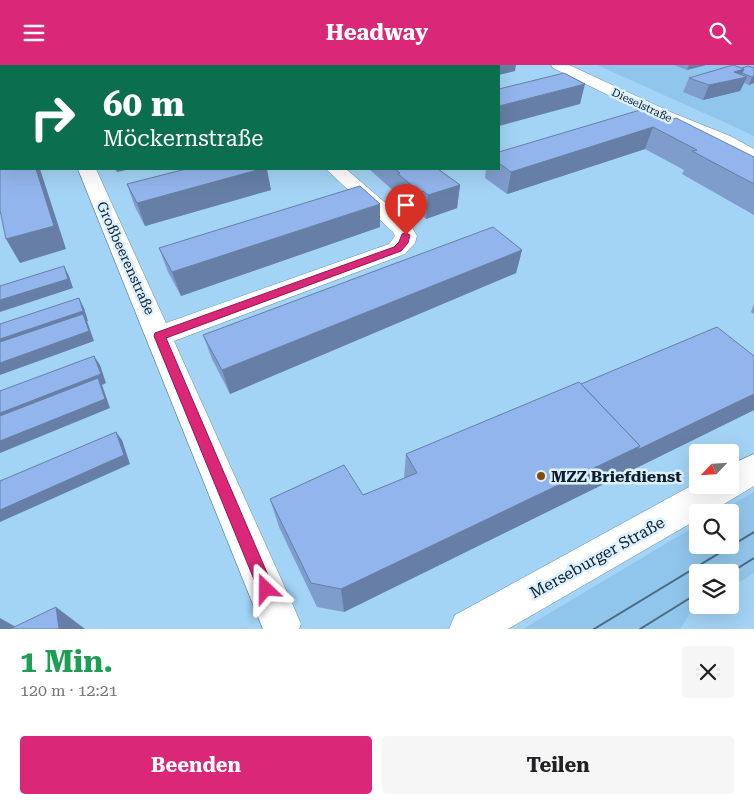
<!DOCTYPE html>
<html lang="de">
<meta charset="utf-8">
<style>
:root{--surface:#fff;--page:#f6f6f6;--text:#202124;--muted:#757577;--accent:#db2777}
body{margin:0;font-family:"Roboto Serif",serif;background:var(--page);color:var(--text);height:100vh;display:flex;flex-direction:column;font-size:19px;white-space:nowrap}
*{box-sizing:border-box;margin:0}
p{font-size:16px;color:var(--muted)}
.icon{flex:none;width:28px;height:28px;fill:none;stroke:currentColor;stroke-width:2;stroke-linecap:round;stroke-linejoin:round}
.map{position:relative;height:564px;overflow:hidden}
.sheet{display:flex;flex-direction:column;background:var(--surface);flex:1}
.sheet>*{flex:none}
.guide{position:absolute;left:0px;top:0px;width:500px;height:105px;box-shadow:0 5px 20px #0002;background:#0b6e4f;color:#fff;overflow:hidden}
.needle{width:32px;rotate:245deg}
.controls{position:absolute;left:689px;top:379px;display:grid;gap:10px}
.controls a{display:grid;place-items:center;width:50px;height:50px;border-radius:5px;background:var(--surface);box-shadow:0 5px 20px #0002;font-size:25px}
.pin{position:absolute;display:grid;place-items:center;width:42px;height:42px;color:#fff;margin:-51px -21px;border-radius:50% 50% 50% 0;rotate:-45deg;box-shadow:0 0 5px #0007}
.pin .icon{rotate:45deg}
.me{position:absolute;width:55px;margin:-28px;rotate:337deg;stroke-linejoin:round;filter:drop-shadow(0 0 4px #0008)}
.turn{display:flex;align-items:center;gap:18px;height:105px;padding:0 20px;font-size:22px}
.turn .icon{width:65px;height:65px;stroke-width:2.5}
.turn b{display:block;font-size:35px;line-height:42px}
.round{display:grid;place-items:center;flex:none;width:52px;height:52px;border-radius:5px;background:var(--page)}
.summary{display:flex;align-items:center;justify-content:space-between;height:85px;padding:0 20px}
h1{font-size:30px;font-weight:700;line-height:38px;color:#1e9e55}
.cta{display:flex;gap:10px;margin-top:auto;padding:10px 20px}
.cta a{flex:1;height:58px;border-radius:5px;background:var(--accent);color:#fff;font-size:20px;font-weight:700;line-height:58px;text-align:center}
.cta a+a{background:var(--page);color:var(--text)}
header{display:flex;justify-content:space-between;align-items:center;height:65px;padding:0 20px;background:var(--accent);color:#fff;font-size:22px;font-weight:700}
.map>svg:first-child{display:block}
.built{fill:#91c6ec}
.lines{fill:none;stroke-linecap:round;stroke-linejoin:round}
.minor-casing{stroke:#6290b0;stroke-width:1}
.tertiary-casing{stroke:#6290b0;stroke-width:1}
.primary-casing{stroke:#6290b0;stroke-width:1}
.minor{fill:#fff;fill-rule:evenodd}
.tertiary{fill:#fff;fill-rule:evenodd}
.primary{fill:#fff;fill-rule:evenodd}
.tram{stroke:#4c6b81;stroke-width:2}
.wall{fill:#7e9ccc}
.shaded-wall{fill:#677fa6}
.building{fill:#93b5ed;stroke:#677fa6}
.route{fill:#db2777;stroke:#8e194d}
.poi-dot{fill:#874b07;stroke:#ddf0fe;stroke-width:2}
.labels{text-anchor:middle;stroke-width:5;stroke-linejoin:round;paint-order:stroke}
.far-street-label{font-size:11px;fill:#0d1f2c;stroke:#ddf0fe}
.street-label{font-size:14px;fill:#0d1f2c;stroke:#ddf0fe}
.near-poi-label{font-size:16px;font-weight:bold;fill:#0d1f2c;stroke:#ddf0fe;text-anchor:start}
.near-street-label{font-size:16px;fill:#0d1f2c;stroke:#ddf0fe}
</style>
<header><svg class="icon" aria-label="menu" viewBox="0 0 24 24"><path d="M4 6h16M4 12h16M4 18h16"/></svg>Headway<svg class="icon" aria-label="search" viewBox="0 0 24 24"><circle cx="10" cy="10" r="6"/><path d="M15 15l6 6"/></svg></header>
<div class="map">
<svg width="754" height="564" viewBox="0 0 754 564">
<rect width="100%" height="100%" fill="#a3d3f5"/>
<g class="built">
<polygon points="597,0 754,0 754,71 735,62"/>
<polygon points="754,427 754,508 730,523 730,508 698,508 698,540 703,540 691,547 680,564 523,564 697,460 698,480 730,480 730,448 719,447"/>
</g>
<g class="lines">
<g class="minor-casing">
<g id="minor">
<rect x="34" y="0" width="14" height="1"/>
<polygon points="218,0 233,0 234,1 219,1"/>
<polygon points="78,104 96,104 166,258 389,179 395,171 393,167 326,104 346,104 410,159 417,171 415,178 405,189 174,276 295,545 301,559 299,564 263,564"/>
</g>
</g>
<g class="tertiary-casing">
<polygon id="tertiary" points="551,0 569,0 673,48 730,71 754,84 754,97 718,79 661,56 553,3"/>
</g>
<g class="primary-casing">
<polygon id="primary" points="754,389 754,421 709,448 698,448 698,454 508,564 449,564 455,550 698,417 698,420 730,420 730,400"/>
</g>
<use href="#minor" class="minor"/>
<use href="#tertiary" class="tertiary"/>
<use href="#primary" class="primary"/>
<g class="tram">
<polyline points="730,508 754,493"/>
<polyline points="594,564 754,467"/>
<polyline points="640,564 698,528"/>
</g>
</g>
<g class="wall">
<polygon points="250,0 301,0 303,1 251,1"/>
<polygon points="674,0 706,0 687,5"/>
<polygon points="742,3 754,3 754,18 749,20 744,18 740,26 703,35 683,27 689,13"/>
<polygon points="664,57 754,92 754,150 682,109 684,105 645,84 507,129 485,113 486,104 499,104 499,87"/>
<polygon points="369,104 438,104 460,120 457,143 426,154 421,149 419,150 397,131 397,129"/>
<polygon points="127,119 271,125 145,161 135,142"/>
<polygon points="380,162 181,231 168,207 159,183"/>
<polygon points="522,185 516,208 230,329 212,294 203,270"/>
<polygon points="754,239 754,249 751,247"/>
<polygon points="581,319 754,345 344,547 317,542 279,462 270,434 363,430 404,413 406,389"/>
</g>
<g class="shaded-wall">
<polygon points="129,0 216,0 216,1 123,1"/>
<polygon points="338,0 358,0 352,1 338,1"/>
<polygon points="459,0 516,0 515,6 499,10 499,1 454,1"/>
<polygon points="689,0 706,0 687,5"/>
<polygon points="744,4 739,13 747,12 740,26 703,35 709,20 734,7"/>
<polygon points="754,11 754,18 749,20 752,12"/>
<polygon points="585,19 580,39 499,61 499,41"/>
<polygon points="653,62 645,84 507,129 511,107"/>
<polygon points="36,104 40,104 66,184 20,198 6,174"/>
<polygon points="115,104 131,104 117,107"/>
<polygon points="261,104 267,104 271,125 145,161 137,138"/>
<polygon points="460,120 457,143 426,154 428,130"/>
<polygon points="423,126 421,149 419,150 420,127"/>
<polygon points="380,139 380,162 181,231 172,207"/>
<polygon points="522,185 516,208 230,329 222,305"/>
<polygon points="64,201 69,211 73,223 0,247 0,235"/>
<polygon points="79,233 84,243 88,256 87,256 94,276 0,310 0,274"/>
<polygon points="94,291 100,300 106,318 102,320 110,343 0,388 0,348"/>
<polygon points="754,329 754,345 344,547 341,524 640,381"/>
<polygon points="116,367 122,375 130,399 0,457 0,445"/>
<polygon points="56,542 85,564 59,564"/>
<polygon points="0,553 16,562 16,564 0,564"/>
</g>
<g class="building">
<polygon points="0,0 3,0 4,1 1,1 1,104 36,104 54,161 6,174 0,145"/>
<polygon points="74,0 129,0 123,1 67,1"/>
<polygon points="269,0 301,0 303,1 271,1"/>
<polygon points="401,0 459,0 454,1 395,1"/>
<polygon points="733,0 744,4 734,7 747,12 709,20 689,13"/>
<polygon points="748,1 754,3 754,11 752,12 742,8 744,4 742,3"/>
<polygon points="564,8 585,19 499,41 499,24"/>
<polygon points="640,45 664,57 676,53 754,92 754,119 692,86 697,85 653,62 511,107 499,98 499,87"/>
<polygon points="186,104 261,104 137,138 127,119"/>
<polygon points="395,104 438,104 460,120 428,130 423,126 420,127 398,109 400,108"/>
<polygon points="360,121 380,139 172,207 159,183"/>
<polygon points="493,162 522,185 222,305 203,270"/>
<polygon points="64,201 68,214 0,235 0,221"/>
<polygon points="79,233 83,246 0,274 0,259"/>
<polygon points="83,249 89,266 0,298 0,277"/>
<polygon points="717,262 754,291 754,329 637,385 640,381 581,319"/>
<polygon points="94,291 101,309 0,348 0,326"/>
<polygon points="98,313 105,334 0,376 0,351"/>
<polygon points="579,317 640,381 341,524 311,518 270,434 344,400 363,430 417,408 406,389"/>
<polygon points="116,367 124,390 0,445 0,416"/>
<polygon points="56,542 59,564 10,564"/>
</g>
<polygon class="route" points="406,168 410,170 408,178 401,186 166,273 274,524 272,529 266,532 260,529 154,271 155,268 394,182 399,177 402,169"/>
<circle class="poi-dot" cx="541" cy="411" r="5"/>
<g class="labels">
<g class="far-street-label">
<text transform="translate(642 40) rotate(25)" y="4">Dieselstraße</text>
</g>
<g class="street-label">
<text transform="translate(126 193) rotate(66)" y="5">Großbeerenstraße</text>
</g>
<g class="near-poi-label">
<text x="551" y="417">MZZ Briefdienst</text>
</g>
<g class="near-street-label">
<text transform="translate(597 492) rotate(-29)" y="6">Merseburger Straße</text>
</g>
</g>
</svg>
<div class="controls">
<a><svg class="needle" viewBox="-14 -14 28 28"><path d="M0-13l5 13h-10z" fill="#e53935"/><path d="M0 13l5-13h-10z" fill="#757577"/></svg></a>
<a><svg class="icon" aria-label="search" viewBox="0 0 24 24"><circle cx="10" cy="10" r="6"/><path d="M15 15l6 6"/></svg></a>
<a><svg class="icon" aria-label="layers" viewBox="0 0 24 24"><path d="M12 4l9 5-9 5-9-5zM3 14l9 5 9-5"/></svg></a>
</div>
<div class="pin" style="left:406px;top:170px;background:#d93025"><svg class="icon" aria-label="arrive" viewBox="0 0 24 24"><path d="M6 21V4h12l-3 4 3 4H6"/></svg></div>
<svg class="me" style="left:266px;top:524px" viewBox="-20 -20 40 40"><path d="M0-17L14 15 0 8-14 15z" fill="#db2777" stroke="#fff" stroke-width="4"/></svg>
<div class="guide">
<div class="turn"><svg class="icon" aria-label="right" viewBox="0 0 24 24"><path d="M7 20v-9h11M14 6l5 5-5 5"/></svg><div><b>60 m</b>Möckernstraße</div></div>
</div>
</div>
<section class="sheet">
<div class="summary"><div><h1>1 Min.</h1><p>120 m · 12:21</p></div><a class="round"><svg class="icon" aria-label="close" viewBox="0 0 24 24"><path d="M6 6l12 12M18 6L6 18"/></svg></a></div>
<div class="cta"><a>Beenden</a><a>Teilen</a></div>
</section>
